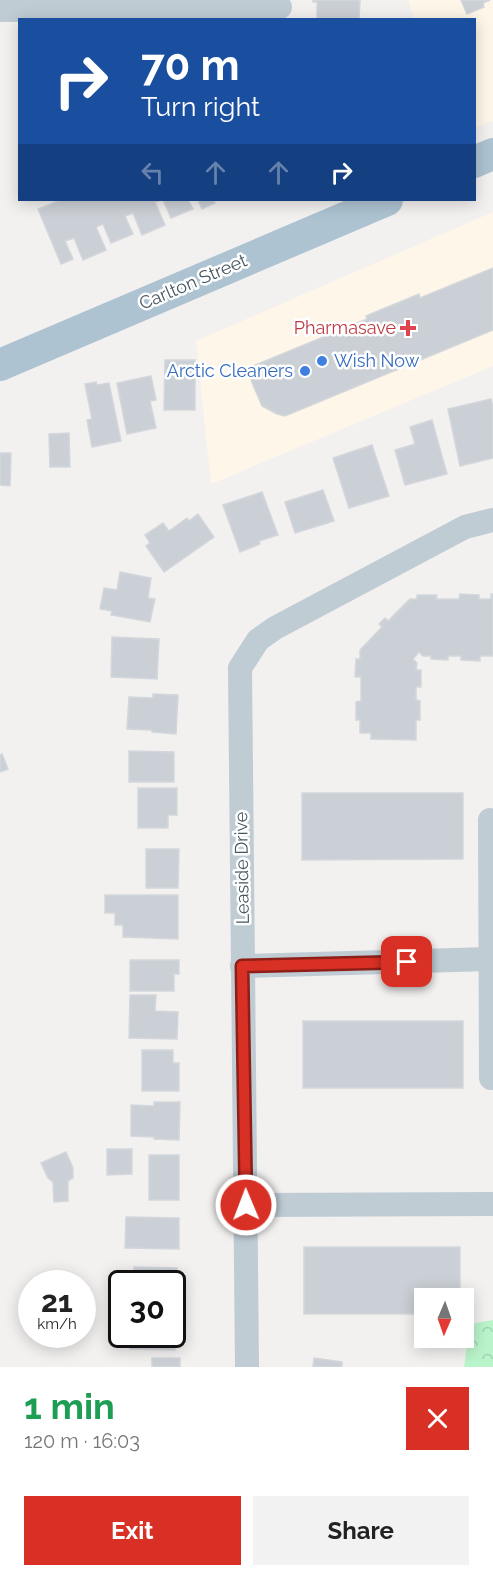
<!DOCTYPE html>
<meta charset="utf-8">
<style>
:root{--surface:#fff;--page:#f2f2f2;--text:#222;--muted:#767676;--accent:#d93025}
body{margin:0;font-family:Raleway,sans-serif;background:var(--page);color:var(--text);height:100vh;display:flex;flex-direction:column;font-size:22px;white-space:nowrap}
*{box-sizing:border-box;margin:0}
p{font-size:20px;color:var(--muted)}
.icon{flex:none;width:33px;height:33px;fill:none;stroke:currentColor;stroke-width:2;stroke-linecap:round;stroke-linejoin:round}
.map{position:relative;height:1367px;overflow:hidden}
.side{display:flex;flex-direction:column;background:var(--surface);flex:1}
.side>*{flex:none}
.banner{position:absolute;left:18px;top:18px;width:458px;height:183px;border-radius:0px;box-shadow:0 3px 15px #0003;background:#1a4fa0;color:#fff;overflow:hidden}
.needle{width:39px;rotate:182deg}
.tools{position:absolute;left:414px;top:1288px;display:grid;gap:12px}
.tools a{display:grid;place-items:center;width:60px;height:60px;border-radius:0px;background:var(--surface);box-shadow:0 3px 15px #0003;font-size:30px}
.speed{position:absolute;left:18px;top:1270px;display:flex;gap:12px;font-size:30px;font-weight:700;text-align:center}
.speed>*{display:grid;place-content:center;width:78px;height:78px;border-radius:50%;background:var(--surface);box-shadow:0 3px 15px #0003;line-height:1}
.speed small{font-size:15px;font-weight:400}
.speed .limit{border:3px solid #111;border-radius:9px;background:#fff;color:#111}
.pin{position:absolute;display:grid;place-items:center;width:51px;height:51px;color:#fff;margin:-26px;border-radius:12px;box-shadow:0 3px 9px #0006}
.me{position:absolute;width:66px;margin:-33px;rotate:359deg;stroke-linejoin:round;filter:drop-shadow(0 0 4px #0008)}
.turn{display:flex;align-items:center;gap:21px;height:126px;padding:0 24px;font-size:27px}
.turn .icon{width:78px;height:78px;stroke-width:2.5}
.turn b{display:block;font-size:42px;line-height:51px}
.lanes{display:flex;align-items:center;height:57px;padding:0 24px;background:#0003;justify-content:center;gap:30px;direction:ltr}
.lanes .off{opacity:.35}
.round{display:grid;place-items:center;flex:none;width:63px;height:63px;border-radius:0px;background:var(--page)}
.overview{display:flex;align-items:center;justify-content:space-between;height:102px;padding:0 24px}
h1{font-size:36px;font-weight:700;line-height:45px;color:#1e9e55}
.button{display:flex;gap:12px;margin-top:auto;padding:12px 24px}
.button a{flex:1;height:69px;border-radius:0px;background:var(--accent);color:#fff;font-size:24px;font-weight:700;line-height:69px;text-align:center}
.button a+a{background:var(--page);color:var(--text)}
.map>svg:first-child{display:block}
.commercial{fill:#fef6e8}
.park{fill:url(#park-crowns)}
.building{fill:#cbd0d6;stroke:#d3d7dc;stroke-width:1.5}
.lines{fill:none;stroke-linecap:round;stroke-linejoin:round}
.minor{stroke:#bfccd3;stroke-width:24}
.major{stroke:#adc3d1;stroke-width:32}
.route-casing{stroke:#8d1f18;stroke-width:15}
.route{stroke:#d93025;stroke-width:10}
.health-dot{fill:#e0444e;stroke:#fff;stroke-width:2}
.shop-dot{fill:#3f7fe0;stroke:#fff;stroke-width:2}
.labels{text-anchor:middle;stroke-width:5;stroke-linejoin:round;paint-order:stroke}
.street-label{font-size:18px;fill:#465660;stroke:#fff}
.health-label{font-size:18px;fill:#be3a42;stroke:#fff;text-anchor:end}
.shop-label{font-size:18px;fill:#366cbe;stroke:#fff;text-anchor:start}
</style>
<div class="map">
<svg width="493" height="1367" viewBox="0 0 493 1367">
<defs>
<pattern id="park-crowns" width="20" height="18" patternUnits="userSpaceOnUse" patternTransform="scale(1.5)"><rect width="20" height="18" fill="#baf4cb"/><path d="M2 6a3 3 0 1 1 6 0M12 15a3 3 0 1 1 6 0" fill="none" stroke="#a1d3b1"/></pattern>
</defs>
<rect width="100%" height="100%" fill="#f3f0f0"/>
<g class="commercial">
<polygon points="408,0 493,0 493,121 474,128 474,20 414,19"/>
<polygon points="493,212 493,366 211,484 196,341"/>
</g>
<polygon class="park" points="493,1320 493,1367 464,1367 470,1324"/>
<g class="building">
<polygon points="313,0 360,0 359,19 388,20 317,20 317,2 313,2"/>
<polygon points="461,0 490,0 483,3 484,7 467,14"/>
<polygon points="61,200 161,200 155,202 165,225 142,235 133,213 125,216 133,234 111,243 103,224 96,227 106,250 83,260 74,238 65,241 73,259 61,264 38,209"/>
<polygon points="163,200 188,200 193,209 171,218"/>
<polygon points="198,200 213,200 215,203 202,209"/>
<polygon points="493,268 493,330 285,416 277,414 262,406 248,373 243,370 367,319 366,316 419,294 420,298"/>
<polygon points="165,360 195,360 195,410 164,410"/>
<polygon points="151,376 156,400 150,401 156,428 127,434 117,383"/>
<polygon points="96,382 97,385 109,383 121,441 92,447 87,420 92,419 85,384"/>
<polygon points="491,399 493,408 493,458 460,466 448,409"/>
<polygon points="432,420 447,474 405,485 395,450 415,444 410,427"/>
<polygon points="69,433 70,467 50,467 49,434"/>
<polygon points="372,445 389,496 349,508 333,458"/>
<polygon points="0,453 11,453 10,486 0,485"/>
<polygon points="323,490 334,521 295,533 285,502"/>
<polygon points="262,492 278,535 259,541 260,544 240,552 223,505"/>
<polygon points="198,514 214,537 164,572 146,546 150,543 145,535 163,523 169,531 187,518 189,521"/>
<polygon points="120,572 151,578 148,598 155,599 150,622 111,615 112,611 100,609 104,588 117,590"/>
<polygon points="460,594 479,595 479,599 491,599 491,594 493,594 493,656 480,656 480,661 461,660 461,656 448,656 448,660 431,659 431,656 423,656 419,652 413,659 417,663 416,670 421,670 421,687 416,687 416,700 420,701 420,720 416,720 416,740 371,739 371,733 360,733 360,720 356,720 356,702 361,701 361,677 355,677 356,659 360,659 360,650 382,627 379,624 385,618 388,621 410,599 417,599 417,595 437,595 436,599 459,599"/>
<polygon points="112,637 159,639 157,679 111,677"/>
<polygon points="153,694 178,695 176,734 152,732 152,730 127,729 129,697 153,698"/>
<polygon points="129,751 174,752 174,782 129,782"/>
<polygon points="2,754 8,769 0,772 0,755"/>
<polygon points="138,788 177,788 177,815 168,815 168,828 138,828"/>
<polygon points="302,793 463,793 463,859 302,860"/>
<polygon points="146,849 179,849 178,888 146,888"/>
<polygon points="105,895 178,895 178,939 123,937 123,925 115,925 115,913 105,913"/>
<polygon points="130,960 179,960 179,974 174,974 174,991 130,991"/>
<polygon points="130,995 156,995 155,1011 178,1012 177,1039 129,1038"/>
<rect x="303" y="1021" width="160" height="67"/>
<polygon points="142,1050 173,1050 173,1063 179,1063 179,1091 142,1091"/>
<polygon points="154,1102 180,1102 179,1140 154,1139 154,1137 131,1136 131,1105 154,1106"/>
<polygon points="107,1149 132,1149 132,1174 107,1175"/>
<polygon points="66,1152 73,1168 73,1178 68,1181 68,1201 54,1202 53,1182 48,1178 41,1163"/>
<rect x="149" y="1155" width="30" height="45"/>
<polygon points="126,1217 179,1218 179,1249 125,1248"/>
<polygon points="304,1247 460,1247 460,1299 424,1299 424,1314 304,1314"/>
<polygon points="134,1267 177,1268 177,1299 172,1298 172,1284 122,1284 122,1293 120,1293 120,1273 134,1273"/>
<polygon points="172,1319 175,1319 175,1350 130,1349 130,1335 172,1335"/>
<rect x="152" y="1358" width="28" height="9"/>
<polygon points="314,1358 342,1362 342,1367 313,1367"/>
</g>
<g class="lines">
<g class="minor">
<polyline points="0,10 280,7"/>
<polyline points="493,821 490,820 491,1078 493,1078"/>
<polyline points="242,966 490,959"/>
<polyline points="246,1205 493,1204"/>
<polyline points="247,1367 240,668 258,640 275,628 465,527 493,520"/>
</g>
<g class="major">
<polyline points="474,162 493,154"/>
<polyline points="0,365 387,200"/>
</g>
</g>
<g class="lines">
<g class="route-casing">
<polyline id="route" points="246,1205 242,966 407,962"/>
</g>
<use href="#route" class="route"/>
</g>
<path class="health-dot" d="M405 319h6v6h6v6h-6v6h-6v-6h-6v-6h6z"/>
<g class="shop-dot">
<circle cx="322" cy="361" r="6"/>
<circle cx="305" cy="371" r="6"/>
</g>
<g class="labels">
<g class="street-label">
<text transform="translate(193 282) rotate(-23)" y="6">Carlton Street</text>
<text transform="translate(242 868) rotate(-91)" y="6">Leaside Drive</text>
</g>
<g class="health-label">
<text x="396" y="334">Pharmasave</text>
</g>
<g class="shop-label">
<text x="334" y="367">Wish Now</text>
<text x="293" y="377" text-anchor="end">Arctic Cleaners</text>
</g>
</g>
</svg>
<div class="tools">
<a><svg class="needle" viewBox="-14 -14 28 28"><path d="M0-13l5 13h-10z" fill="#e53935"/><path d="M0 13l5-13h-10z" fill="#767676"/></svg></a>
</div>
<div class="speed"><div>21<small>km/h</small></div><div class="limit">30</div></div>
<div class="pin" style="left:407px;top:962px;background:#d93025"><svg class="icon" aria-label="arrive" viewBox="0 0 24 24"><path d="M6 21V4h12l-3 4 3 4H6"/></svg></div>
<svg class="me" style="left:246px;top:1205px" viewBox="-20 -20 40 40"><circle r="17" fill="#d93025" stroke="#fff" stroke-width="3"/><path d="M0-11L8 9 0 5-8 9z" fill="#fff"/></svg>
<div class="banner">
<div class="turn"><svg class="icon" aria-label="right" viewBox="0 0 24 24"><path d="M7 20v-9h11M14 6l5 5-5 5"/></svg><div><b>70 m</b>Turn right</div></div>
<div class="lanes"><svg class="icon off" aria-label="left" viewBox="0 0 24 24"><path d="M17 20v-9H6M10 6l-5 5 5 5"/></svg><svg class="icon off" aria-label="ahead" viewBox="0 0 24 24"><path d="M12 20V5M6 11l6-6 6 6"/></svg><svg class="icon off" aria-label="ahead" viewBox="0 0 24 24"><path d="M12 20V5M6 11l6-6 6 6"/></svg><svg class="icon" aria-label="right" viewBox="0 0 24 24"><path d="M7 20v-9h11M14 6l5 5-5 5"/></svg></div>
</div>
</div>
<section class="side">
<div class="overview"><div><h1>1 min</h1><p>120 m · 16:03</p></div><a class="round" style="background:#d93025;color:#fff"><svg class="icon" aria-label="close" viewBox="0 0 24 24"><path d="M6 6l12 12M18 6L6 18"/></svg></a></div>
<div class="button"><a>Exit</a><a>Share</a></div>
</section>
